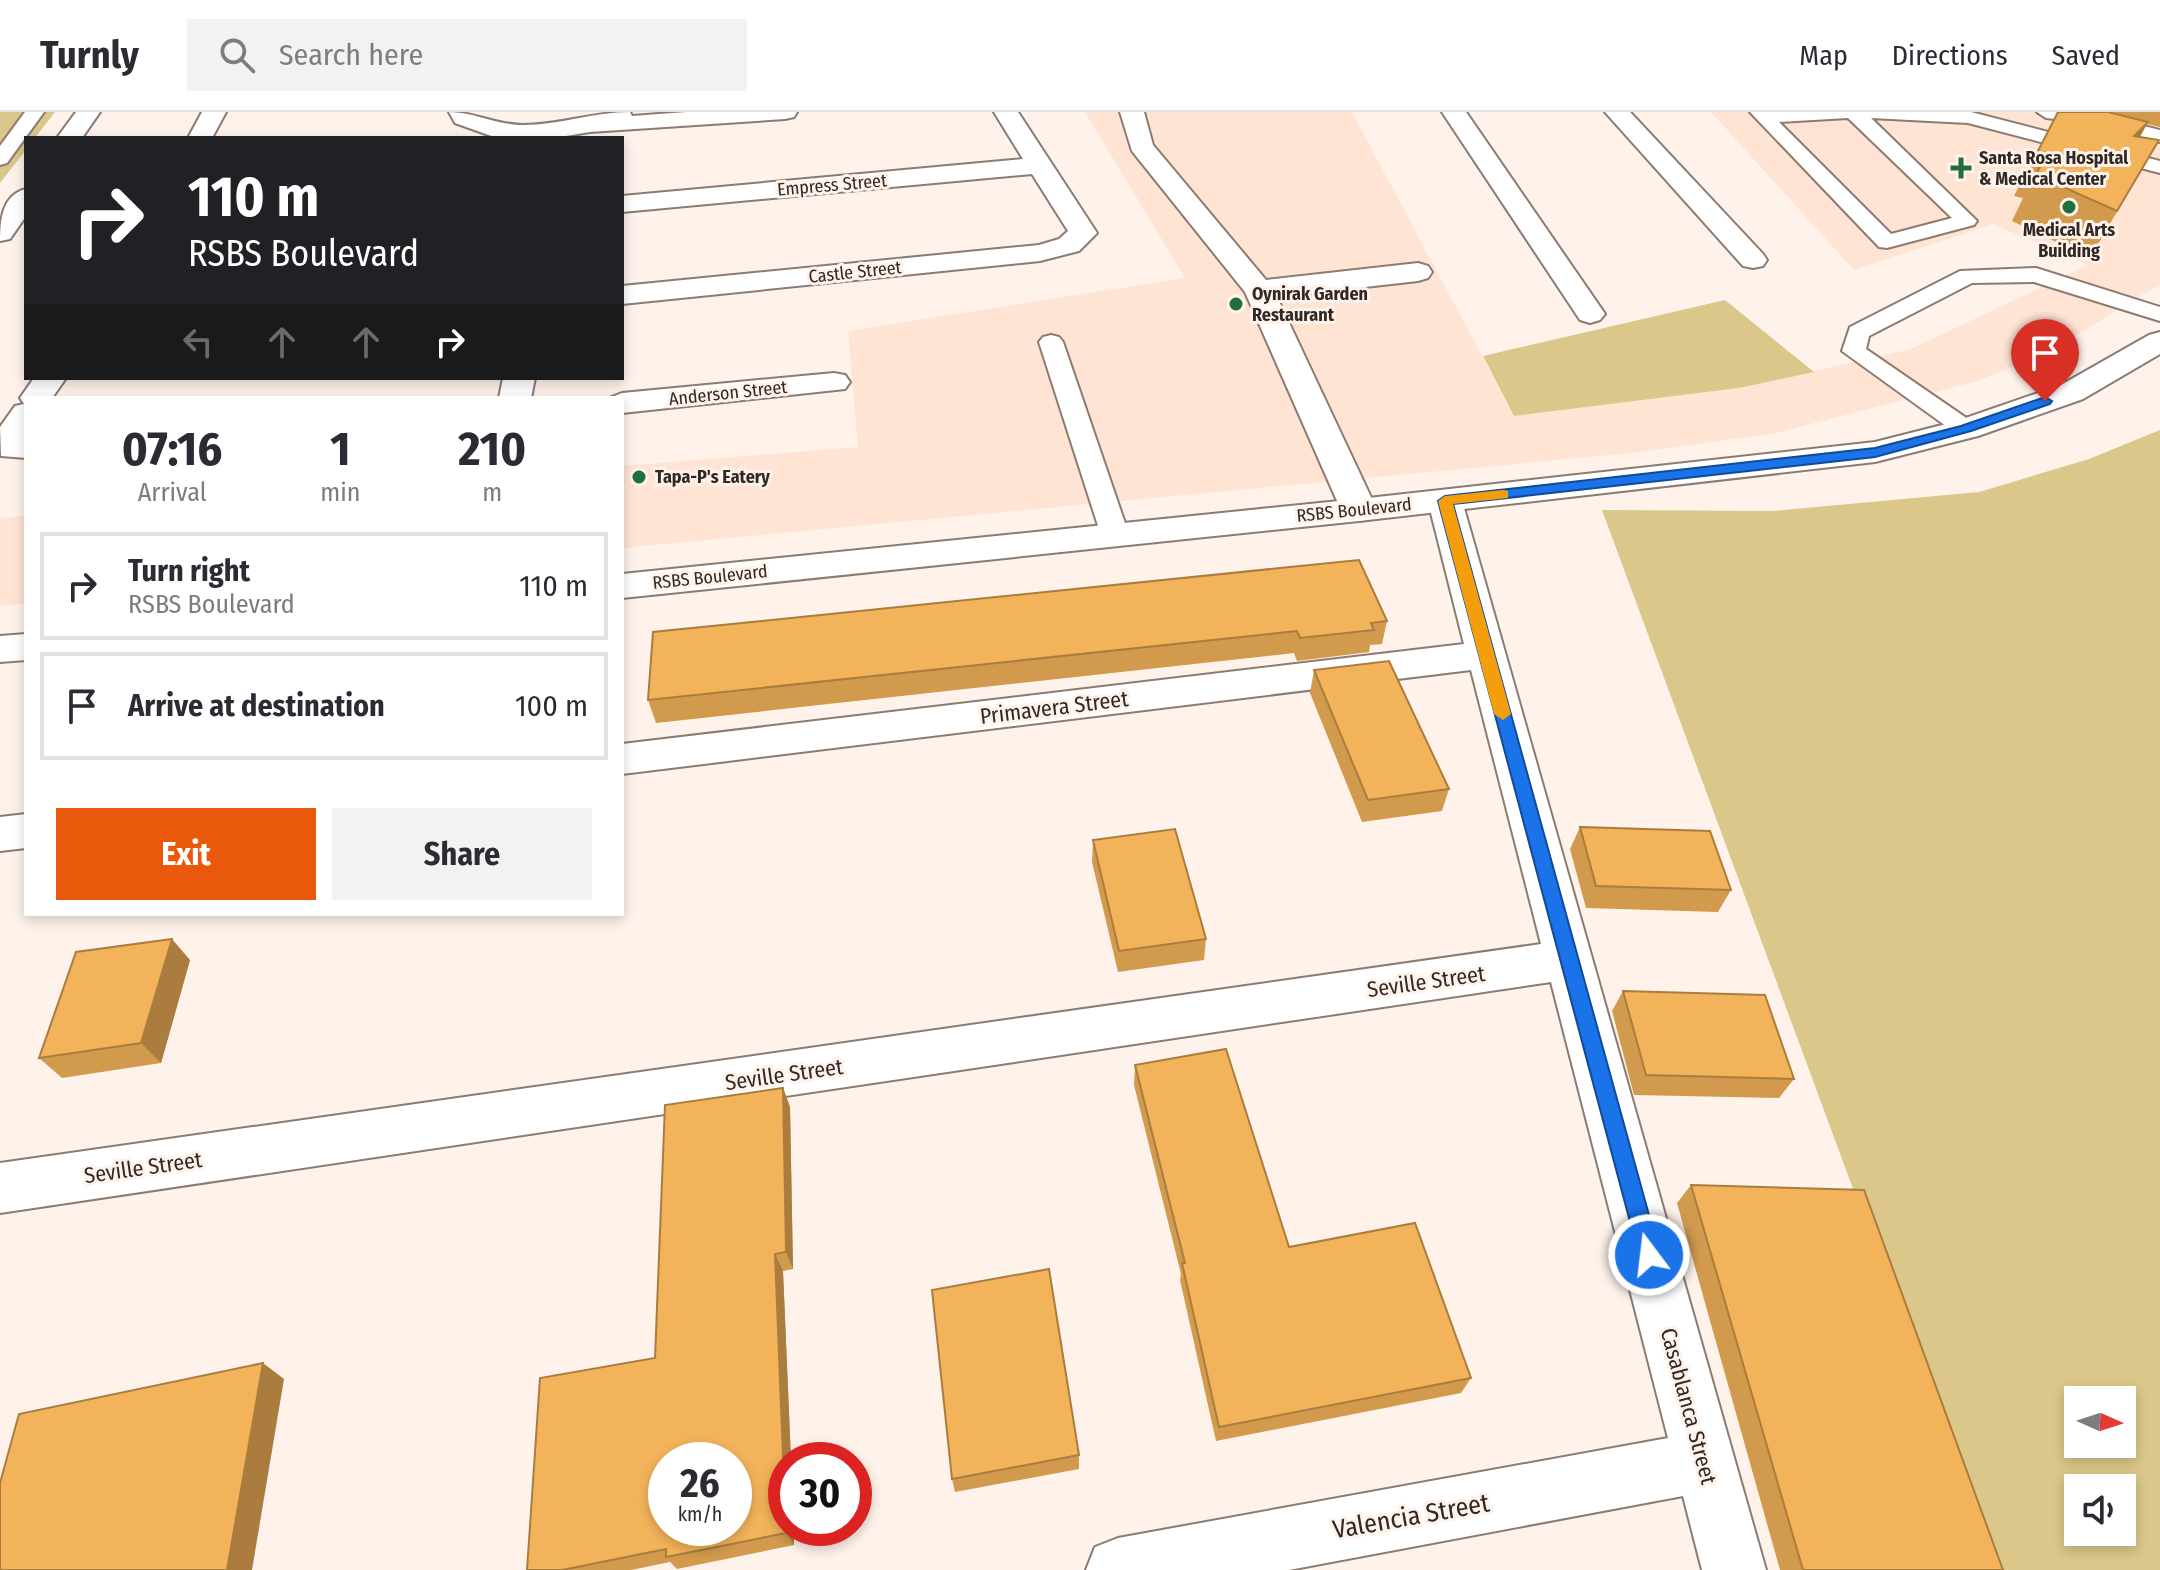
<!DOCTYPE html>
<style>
:root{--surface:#fff;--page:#f2f2f3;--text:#2b2b33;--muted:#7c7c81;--line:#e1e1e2;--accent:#ea580c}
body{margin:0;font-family:"Fira Sans Condensed",sans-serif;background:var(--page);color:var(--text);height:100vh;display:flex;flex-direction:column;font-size:30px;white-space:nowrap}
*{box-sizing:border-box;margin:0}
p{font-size:26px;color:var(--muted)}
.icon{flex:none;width:44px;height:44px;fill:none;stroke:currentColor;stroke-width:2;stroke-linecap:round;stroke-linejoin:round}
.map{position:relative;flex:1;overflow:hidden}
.panel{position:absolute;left:24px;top:284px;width:600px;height:520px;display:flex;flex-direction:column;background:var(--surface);border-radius:0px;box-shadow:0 4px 12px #0003}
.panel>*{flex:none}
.banner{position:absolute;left:24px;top:24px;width:600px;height:244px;border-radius:0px;box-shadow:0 4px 12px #0003;background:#202124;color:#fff;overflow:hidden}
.needle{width:52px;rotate:93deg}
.tools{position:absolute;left:2064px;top:1274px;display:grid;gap:16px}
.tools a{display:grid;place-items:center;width:72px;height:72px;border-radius:0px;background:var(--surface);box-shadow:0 4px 12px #0003;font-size:40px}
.speed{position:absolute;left:648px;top:1330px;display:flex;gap:16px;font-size:40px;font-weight:700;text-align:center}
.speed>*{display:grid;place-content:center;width:104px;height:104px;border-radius:50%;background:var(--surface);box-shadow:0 4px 12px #0003;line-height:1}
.speed small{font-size:20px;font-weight:400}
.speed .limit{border:12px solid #d22;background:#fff;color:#111}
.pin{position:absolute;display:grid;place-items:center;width:68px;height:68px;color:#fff;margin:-82px -34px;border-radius:50% 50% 50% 0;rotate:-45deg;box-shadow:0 0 8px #0007}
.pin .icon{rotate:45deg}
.me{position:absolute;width:88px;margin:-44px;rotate:345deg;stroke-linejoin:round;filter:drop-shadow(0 0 6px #0008)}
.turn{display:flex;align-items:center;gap:28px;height:168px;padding:0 32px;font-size:36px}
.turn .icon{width:104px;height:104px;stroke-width:2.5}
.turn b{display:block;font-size:56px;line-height:68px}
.lanes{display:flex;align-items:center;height:76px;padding:0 32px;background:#0003;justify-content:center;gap:40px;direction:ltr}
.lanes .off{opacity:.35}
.eta{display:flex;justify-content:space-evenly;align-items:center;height:136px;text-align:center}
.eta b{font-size:48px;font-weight:700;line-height:56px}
.button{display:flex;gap:16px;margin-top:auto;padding:16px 32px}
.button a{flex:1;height:92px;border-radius:0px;background:var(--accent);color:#fff;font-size:32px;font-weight:700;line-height:92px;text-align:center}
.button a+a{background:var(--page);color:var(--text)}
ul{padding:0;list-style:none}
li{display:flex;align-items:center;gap:24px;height:108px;margin:0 16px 12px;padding:0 16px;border:4px solid var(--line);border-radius:0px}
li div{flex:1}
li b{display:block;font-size:30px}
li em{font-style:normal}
header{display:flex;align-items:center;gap:48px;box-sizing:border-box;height:112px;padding:0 40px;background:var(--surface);border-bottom:2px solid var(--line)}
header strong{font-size:38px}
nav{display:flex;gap:44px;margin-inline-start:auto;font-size:28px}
.search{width:560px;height:72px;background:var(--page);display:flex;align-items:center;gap:20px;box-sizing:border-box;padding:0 28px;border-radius:0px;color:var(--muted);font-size:30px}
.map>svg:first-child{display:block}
.built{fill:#ffe4d4}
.green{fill:#dbc789;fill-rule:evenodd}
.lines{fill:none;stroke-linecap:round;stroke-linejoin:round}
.service-casing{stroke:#8c7b70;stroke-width:4}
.minor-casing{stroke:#8c7b70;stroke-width:4}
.tertiary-casing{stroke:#8c7b70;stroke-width:4}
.service{fill:#fff;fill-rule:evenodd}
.minor{fill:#fff;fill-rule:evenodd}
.tertiary{fill:#fff;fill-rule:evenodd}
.wall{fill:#d19a4d}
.shaded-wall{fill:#aa7d3f}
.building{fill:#f3b35a;stroke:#aa7d3f;stroke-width:2;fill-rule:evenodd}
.route{fill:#1a73e8;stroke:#114b97;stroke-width:2}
.slow{fill:#f59e0b}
.poi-dot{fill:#1f6f3f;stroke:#fef2eb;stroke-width:3}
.labels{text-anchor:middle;stroke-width:6;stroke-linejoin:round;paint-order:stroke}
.far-poi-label{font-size:18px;font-weight:bold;fill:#302824;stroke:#fef2eb;text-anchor:start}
.far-street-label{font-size:18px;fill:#302824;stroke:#fef2eb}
.street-label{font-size:22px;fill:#302824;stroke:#fef2eb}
.near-street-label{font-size:26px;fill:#302824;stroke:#fef2eb}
</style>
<header>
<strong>Turnly</strong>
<div class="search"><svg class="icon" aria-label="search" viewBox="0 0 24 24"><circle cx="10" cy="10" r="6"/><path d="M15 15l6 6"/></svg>Search here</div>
<nav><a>Map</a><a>Directions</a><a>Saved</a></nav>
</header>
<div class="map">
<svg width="2160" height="1458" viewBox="0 0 2160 1458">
<rect width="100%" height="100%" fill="#fef2eb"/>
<g class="built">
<polygon points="1085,0 1352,0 1514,304 1739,276 1911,237 2088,153 1993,112 1854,158 1711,0 2160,0 2160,172 2044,243 1974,270 1771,322 1631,341 622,436 622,354 858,335 848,219 1185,166"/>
<polygon points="26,404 26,492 0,494 0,406"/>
</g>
<g class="green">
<polygon points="0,0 55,0 35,26 26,26 26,38 0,71"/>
<polygon points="1725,188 1814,260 1739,276 1514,304 1483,244"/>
<path d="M2160,318V1458H1994L1602,398L1773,399L1979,380L2089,347ZM2078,1288H2122V1332H2078ZM2078,1376H2122V1420H2078Z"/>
</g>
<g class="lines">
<g class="service-casing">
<g id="service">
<polygon points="25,0 44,0 7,51 0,53 0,34"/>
<path d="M1750,0H1971L2160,49V61L1968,11L1871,6L1977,109L1974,113L1887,136L1879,135ZM1848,6L1952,106L1891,122L1779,10Z"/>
<polygon points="2037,0 2088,0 2160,18 2160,30 2081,10 2046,6"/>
<polygon points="2036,156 2160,195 2160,209 2034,170 1972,171 1869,224 1866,237 1975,312 1979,317 1975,322 1957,322 1842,239 1850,215 1960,159"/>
<polygon points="1051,223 1059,225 1063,230 1129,423 1125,429 1115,432 1105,429 1101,423 1039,230 1043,225"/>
</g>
</g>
<g class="minor-casing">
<g id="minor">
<polygon points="76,0 100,0 82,26 57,26"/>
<polygon points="202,0 226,0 212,26 188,26"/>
<path d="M449,0C475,0 496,13 523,13C559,13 594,0 630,0L632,4L686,0H797L794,5L785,7L590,20L554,26H497L455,11Z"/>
<polygon points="994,0 1018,0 1097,121 1079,139 1040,149 622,192 622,174 1039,133 1059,127 1068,119 1032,62 622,100 622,84 1023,47"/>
<polygon points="1120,0 1144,0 1153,33 1266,168 1418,151 1428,154 1432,160 1428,166 1418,169 1277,185 1377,398 1371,406 1359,409 1347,406 1341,398 1245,180 1132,39"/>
<polygon points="1442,0 1466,0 1605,202 1600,208 1590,211 1580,208"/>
<polygon points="1605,0 1630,0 1763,142 1767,148 1763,154 1753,156 1743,154"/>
<path d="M26,77V104L10,127L0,129C0,108 2,83 26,77Z"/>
<polygon points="834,261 845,263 850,270 845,277 622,301 622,286 609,286 622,281"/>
<polygon points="34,266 66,266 52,286 26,286 26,346 1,344 0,315 15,294 24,292 20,286"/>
<polygon points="503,266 535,266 531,286 499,286"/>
<polygon points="1445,378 1457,382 1462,389 1766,1458 1702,1458 1683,1384 1289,1458 1086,1458 1095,1435 1118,1426 1668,1326 1551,870 0,1101 0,1051 1541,832 1471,558 622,662 622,632 1464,532 1428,389 1433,382"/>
<polygon points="26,702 26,736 0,739 0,705"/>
</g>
</g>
<g class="tertiary-casing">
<g id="tertiary">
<polygon points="2160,220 2160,242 2083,287 1978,324 1875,350 1359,409 622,486 622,462 1359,387 1875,330 1954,310 2061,273 2149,223"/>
<polygon points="26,522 26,548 0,550 0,524"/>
</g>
</g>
<use href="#service" class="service"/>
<use href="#minor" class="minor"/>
<use href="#tertiary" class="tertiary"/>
</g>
<g class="wall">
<polygon points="2058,0 2160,0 2160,15 2147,12 2140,25 2159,28 2090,146 2012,109 2023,86 2014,84"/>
<polygon points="1387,509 1382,532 1370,533 1369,540 1297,549 1294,541 656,611 648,588"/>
<polygon points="1314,558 1449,677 1442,699 1362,710 1310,581"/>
<polygon points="1580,715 1731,778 1718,800 1586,796 1570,737"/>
<polygon points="1093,728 1206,827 1204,848 1118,860 1092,750"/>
<polygon points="190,848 161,951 62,966 39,946"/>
<polygon points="1623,879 1794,967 1779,986 1634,983 1612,899"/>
<polygon points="1135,953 1289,1135 1471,1266 1461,1281 1216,1329 1180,1168 1181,1162 1134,973"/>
<polygon points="783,976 790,995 793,1157 783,1159 791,1348 786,1348 794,1433 677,1457 670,1450 631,1458 527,1458 655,1246"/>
<polygon points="1691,1073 2003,1458 1780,1458 1677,1091"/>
<polygon points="1079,1343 1079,1357 955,1380 952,1367"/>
</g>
<g class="shaded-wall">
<polygon points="2148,10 2123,54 2134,24"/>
<polygon points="172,827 190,848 161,951 141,931"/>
<polygon points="783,976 790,995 793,1157 786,1140"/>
<polygon points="775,1142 783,1159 791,1348 786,1348 786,1410"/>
<polygon points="263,1251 284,1267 252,1458 227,1458"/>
<polygon points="786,1416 794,1416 794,1433 786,1421"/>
</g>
<g class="building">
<polygon points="2058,0 2108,0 2148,10 2134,24 2159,28 2117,99 2036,63 2047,41 2038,39"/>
<polygon points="1359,448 1387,509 1371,511 1374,518 1300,526 1297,519 648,588 653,520"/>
<polygon points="1389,549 1449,677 1368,688 1314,558"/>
<polygon points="1580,715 1710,719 1731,778 1596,774"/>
<polygon points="1175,717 1206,827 1119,839 1093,728"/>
<polygon points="172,827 141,931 39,946 76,840"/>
<polygon points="1623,879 1765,883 1794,967 1646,963"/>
<polygon points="1226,937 1289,1135 1415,1111 1471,1266 1219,1315 1182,1151 1185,1151 1135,953"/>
<path d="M783,976L786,1140L775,1142L786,1421L666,1445V1437L562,1458H527L540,1266L655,1246L665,993ZM666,1348H734V1416H666Z"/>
<polygon points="1691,1073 1864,1078 2003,1458 1803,1458"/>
<polygon points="1049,1157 1079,1343 952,1367 932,1178"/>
<polygon points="263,1251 227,1458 0,1458 0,1371 19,1302"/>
</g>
<polygon class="route" points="2045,285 2052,289 2050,292 1971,319 1875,345 1453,392 1660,1143 1657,1151 1649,1154 1641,1151 1438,389 1445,384 1875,336 1961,314"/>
<polygon class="slow" points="1503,378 1508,379 1508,386 1453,392 1511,602 1503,608 1494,602 1438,389 1445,384"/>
<g class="poi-dot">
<path d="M1957 44h8v8h8v8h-8v8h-8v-8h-8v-8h8z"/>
<circle cx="2069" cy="95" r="8"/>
<circle cx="1236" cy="192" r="8"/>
<circle cx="639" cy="365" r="8"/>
</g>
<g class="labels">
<g class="far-poi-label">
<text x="1979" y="52">Santa Rosa Hospital<tspan x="1979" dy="21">&amp; Medical Center</tspan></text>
<text x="2069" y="124" text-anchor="middle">Medical Arts<tspan x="2069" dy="21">Building</tspan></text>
<text x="1252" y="188">Oynirak Garden<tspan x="1252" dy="21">Restaurant</tspan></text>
<text x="655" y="371">Tapa-P's Eatery</text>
</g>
<g class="far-street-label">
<text transform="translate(832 73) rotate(-5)" y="6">Empress Street</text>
<text transform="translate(855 160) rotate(-6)" y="6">Castle Street</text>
<text transform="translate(728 281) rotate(-6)" y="6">Anderson Street</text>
<text transform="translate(1354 398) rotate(-6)" y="6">RSBS Boulevard</text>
<text transform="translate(710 465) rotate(-6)" y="6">RSBS Boulevard</text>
</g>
<g class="street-label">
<text transform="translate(1054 595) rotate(-7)" y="8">Primavera Street</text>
<text transform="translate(1426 869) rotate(-8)" y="8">Seville Street</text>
<text transform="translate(784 962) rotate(-8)" y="8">Seville Street</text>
<text transform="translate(143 1055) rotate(-8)" y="8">Seville Street</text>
<text transform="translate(1689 1294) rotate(75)" y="8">Casablanca Street</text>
</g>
<g class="near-street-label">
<text transform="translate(1411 1404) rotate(-10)" y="9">Valencia Street</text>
</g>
</g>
</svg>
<div class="tools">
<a><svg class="needle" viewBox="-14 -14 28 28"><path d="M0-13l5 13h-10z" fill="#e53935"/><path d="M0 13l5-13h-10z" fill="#7c7c81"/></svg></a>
<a><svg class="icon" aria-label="sound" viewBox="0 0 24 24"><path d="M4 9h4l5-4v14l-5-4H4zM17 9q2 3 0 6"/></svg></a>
</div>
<div class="speed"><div>26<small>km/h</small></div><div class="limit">30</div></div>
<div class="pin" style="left:2045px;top:289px;background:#d93025"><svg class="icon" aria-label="arrive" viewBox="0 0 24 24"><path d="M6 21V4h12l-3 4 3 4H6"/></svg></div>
<svg class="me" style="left:1649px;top:1143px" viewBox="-20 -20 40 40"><circle r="17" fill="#1a73e8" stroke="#fff" stroke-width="3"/><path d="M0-11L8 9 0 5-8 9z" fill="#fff"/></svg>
<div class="banner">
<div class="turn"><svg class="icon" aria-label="right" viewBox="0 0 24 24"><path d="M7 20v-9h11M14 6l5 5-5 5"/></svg><div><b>110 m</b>RSBS Boulevard</div></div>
<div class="lanes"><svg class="icon off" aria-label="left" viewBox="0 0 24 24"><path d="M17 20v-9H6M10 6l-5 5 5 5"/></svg><svg class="icon off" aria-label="ahead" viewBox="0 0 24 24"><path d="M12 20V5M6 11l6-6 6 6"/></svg><svg class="icon off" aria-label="ahead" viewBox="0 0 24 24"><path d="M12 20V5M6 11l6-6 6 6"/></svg><svg class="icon" aria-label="right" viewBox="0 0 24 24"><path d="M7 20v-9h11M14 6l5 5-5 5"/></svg></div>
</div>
<section class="panel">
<div class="eta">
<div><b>07:16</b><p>Arrival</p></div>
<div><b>1</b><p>min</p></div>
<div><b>210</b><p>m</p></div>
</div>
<ul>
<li><svg class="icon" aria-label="right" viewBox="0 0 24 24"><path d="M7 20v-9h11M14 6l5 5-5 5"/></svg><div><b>Turn right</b><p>RSBS Boulevard</p></div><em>110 m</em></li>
<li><svg class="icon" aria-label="arrive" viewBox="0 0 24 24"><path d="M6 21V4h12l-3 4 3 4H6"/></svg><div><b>Arrive at destination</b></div><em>100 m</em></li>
</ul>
<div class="button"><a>Exit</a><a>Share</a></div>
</section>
</div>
